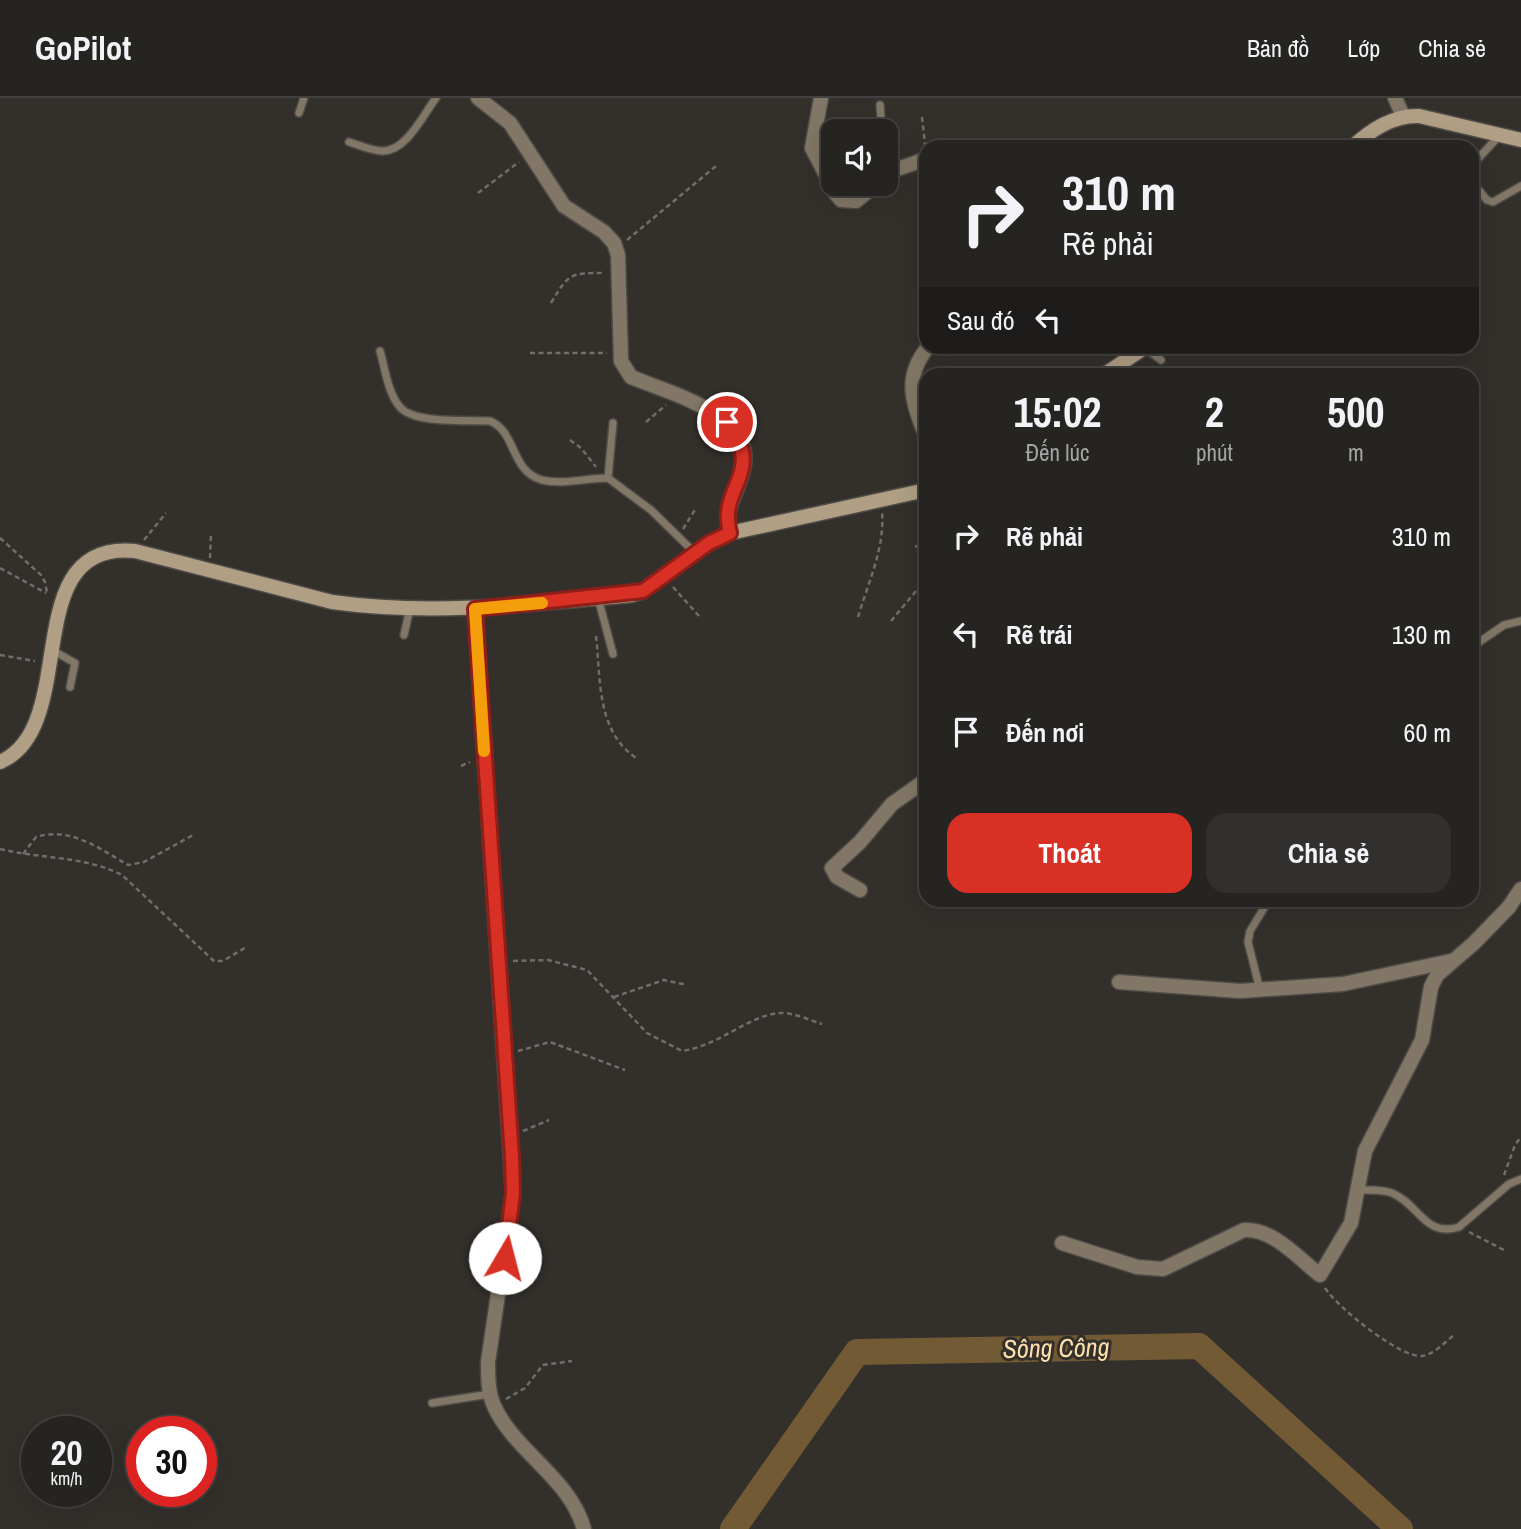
<!DOCTYPE html>
<html lang="vi">
<meta charset="utf-8">
<style>
:root{--surface:#262421;--page:#32302e;--text:#f1f3f6;--muted:#a4a4a5;--line:#42413f;--accent:#d93025}
body{margin:0;font-family:"Archivo Narrow",sans-serif;background:var(--page);color:var(--text);height:100vh;display:flex;flex-direction:column;font-size:26px;white-space:nowrap}
*{box-sizing:border-box;margin:0}
p{font-size:23px;color:var(--muted)}
.icon{flex:none;width:38px;height:38px;fill:none;stroke:currentColor;stroke-width:2;stroke-linecap:round;stroke-linejoin:round}
.map{position:relative;flex:1;overflow:hidden}
.side{position:absolute;left:919px;top:270px;width:560px;height:539px;display:flex;flex-direction:column;background:var(--surface);border-radius:21px;box-shadow:0 7px 28px #0002,0 0 0 2px var(--line)}
.side>*{flex:none}
.hud{position:absolute;left:919px;top:42px;width:560px;height:214px;border-radius:21px;box-shadow:0 7px 28px #0002,0 0 0 2px var(--line);background:#262421;color:var(--text);overflow:hidden}
.tools{position:absolute;left:821px;top:21px;display:grid;gap:14px}
.tools a{display:grid;place-items:center;width:77px;height:77px;border-radius:14px;background:var(--surface);box-shadow:0 7px 28px #0002,0 0 0 2px var(--line);font-size:35px}
.speed{position:absolute;left:21px;top:1318px;display:flex;gap:14px;font-size:35px;font-weight:700;text-align:center}
.speed>*{display:grid;place-content:center;width:91px;height:91px;border-radius:50%;background:var(--surface);box-shadow:0 7px 28px #0002,0 0 0 2px var(--line);line-height:1}
.speed small{font-size:18px;font-weight:400}
.speed .limit{border:10px solid #d22;background:#fff;color:#111}
.pin{position:absolute;display:grid;place-items:center;width:60px;height:60px;color:#fff;margin:-30px;border:4px solid #fff;border-radius:50%;box-shadow:0 2px 7px #0007}
.me{position:absolute;width:77px;margin:-38px;rotate:8deg;stroke-linejoin:round;filter:drop-shadow(0 0 5px #0008)}
.turn{display:flex;align-items:center;gap:24px;height:147px;padding:0 28px;font-size:32px}
.turn .icon{width:91px;height:91px;stroke-width:2.5}
.turn b{display:block;font-size:49px;line-height:60px}
.then{display:flex;align-items:center;height:66px;padding:0 28px;background:#0003;gap:14px;font-size:26px}
.eta{display:flex;justify-content:space-evenly;align-items:center;height:119px;text-align:center}
.eta b{font-size:42px;font-weight:700;line-height:49px}
.cta{display:flex;gap:14px;margin-top:auto;padding:14px 28px}
.cta a{flex:1;height:80px;border-radius:21px;background:var(--accent);color:#fff;font-size:28px;font-weight:700;line-height:80px;text-align:center}
.cta a+a{background:var(--page);color:var(--text)}
ul{padding:0;list-style:none}
li{display:flex;align-items:center;gap:21px;height:98px;padding:0 28px}
li div{flex:1}
li b{display:block;font-size:26px}
li em{font-style:normal}
header{display:flex;align-items:center;gap:42px;box-sizing:border-box;height:98px;padding:0 35px;background:var(--surface);border-bottom:2px solid var(--line)}
header strong{font-size:33px}
nav{display:flex;gap:38px;margin-inline-start:auto;font-size:24px}
.map>svg:first-child{display:block}
.lines{fill:none;stroke-linecap:round;stroke-linejoin:round}
.river{stroke:#725b34;stroke-width:26}
.lane-casing{stroke:#4e4b47;stroke-width:10}
.street-casing{stroke:#4e4b47;stroke-width:17}
.secondary-casing{stroke:#4e4b47;stroke-width:17}
.path{stroke:#706d6a;stroke-width:2.5;stroke-dasharray:5 3.5;stroke-linecap:butt}
.lane{stroke:#827766;stroke-width:7}
.street{stroke:#827766;stroke-width:14}
.secondary{stroke:#b09f84;stroke-width:14}
.route-casing{stroke:#8d1f18;stroke-width:18}
.route{stroke:#d93025;stroke-width:12}
.slow{stroke:#f59e0b;stroke-width:12}
.labels{text-anchor:middle;stroke-width:6;stroke-linejoin:round;paint-order:stroke}
.water-label{font-size:26px;font-style:italic;fill:#fedeab;stroke:#33302c}
</style>
<header>
<strong>GoPilot</strong>
<nav><a>Bản đồ</a><a>Lớp</a><a>Chia sẻ</a></nav>
</header>
<div class="map">
<svg width="1521" height="1431" viewBox="0 0 1521 1431">
<rect width="100%" height="100%" fill="#33302c"/>
<g class="lines">
<polyline class="river" points="733,1431 857,1254 1199,1248 1400,1431"/>
<g class="lane-casing">
<g id="lane">
<polyline points="880,7 882,33"/>
<polyline points="299,15 304,0"/>
<path d="M349,44C359,47 372,53 382,53C406,54 423,17 436,0"/>
<polyline points="1472,67 1499,38"/>
<polyline points="1472,84 1487,102 1493,104 1521,88"/>
<polyline points="1145,250 1161,262"/>
<path d="M380,253C385,270 388,296 400,309C414,326 468,322 490,323C517,334 510,373 542,382C563,387 587,380 608,380L613,325"/>
<polyline points="608,380 651,412 695,455"/>
<polyline points="598,500 613,556"/>
<polyline points="404,537 410,510"/>
<polyline points="1472,549 1504,527 1521,523"/>
<polyline points="52,552 75,565 70,589"/>
<polyline points="1260,892 1248,844 1250,833 1269,802"/>
<path d="M1358,1092C1368,1092 1383,1091 1392,1095C1419,1106 1425,1140 1459,1129L1509,1086L1521,1081"/>
<polyline points="432,1305 490,1296"/>
</g>
</g>
<g class="street-casing">
<g id="street">
<path d="M478,0L510,25L564,108L604,134L614,145L618,157L621,263L631,279C669,295 757,317 743,372C738,395 723,410 730,435"/>
<polyline points="821,0 812,50 836,96 841,102 856,103 877,86"/>
<polyline points="1395,0 1403,18"/>
<polyline points="886,75 926,61"/>
<path d="M926,338C912,304 903,278 929,248"/>
<path d="M475,511L513,1095L488,1264C488,1279 488,1294 494,1308C515,1354 570,1380 584,1431"/>
<polyline points="860,792 837,779 832,770 860,744 892,706 926,682"/>
<polyline points="1119,884 1240,893 1343,886 1451,863"/>
<path d="M1062,1145L1137,1169L1163,1171L1244,1132C1273,1130 1299,1161 1320,1177L1351,1125L1365,1053L1422,942L1431,889L1437,877L1474,845L1509,809L1521,791"/>
</g>
</g>
<g class="secondary-casing">
<g id="secondary">
<path d="M1352,49C1371,32 1393,17 1419,18L1521,42"/>
<polyline points="1105,276 1147,248"/>
<path d="M0,664C83,628 15,442 135,453L332,504C432,518 532,506 632,497L643,493L709,445L730,435L926,392"/>
</g>
</g>
<g class="path">
<polyline points="922,19 925,47"/>
<polyline points="478,95 519,64"/>
<polyline points="627,142 716,68"/>
<path d="M551,205C569,175 570,175 605,175"/>
<polyline points="530,255 607,255"/>
<polyline points="646,324 666,307"/>
<polyline points="570,342 581,350 596,369"/>
<polyline points="683,431 696,410"/>
<polyline points="0,440 41,477 45,484 47,495"/>
<polyline points="144,442 166,415"/>
<polyline points="915,449 926,443"/>
<polyline points="210,460 211,435"/>
<polyline points="0,470 46,495"/>
<polyline points="673,489 699,518"/>
<path d="M858,519C868,485 885,450 882,414"/>
<polyline points="891,523 926,481"/>
<path d="M596,538C601,582 596,632 636,660"/>
<polyline points="0,557 35,563"/>
<polyline points="461,668 470,664"/>
<path d="M0,751C41,761 85,758 122,777L214,863H223L248,848"/>
<path d="M23,756L36,739C70,728 100,751 128,767L144,764L195,736"/>
<path d="M513,863L548,862L587,872L647,935L682,953C718,948 750,917 779,915C793,914 809,922 822,926"/>
<polyline points="614,899 664,882 687,887"/>
<polyline points="518,953 550,944 625,972"/>
<polyline points="523,1033 549,1022"/>
<polyline points="1504,1077 1515,1047 1521,1039"/>
<polyline points="1469,1134 1506,1153"/>
<path d="M1325,1190C1337,1209 1400,1260 1422,1258C1435,1256 1445,1244 1454,1237"/>
<polyline points="506,1301 525,1290 543,1267 572,1263"/>
</g>
<use href="#lane" class="lane"/>
<use href="#street" class="street"/>
<use href="#secondary" class="secondary"/>
</g>
<g class="lines">
<g class="route-casing">
<path id="route" d="M505,1160L513,1095L512,1059L475,511L643,493L709,445L730,435C717,388 767,376 727,324"/>
</g>
<use href="#route" class="route"/>
<polyline class="slow" points="484,653 475,511 542,505"/>
</g>
<g class="labels">
<g class="water-label">
<text transform="translate(1056 1250) rotate(-1)" y="9">Sông Công</text>
</g>
</g>
</svg>
<div class="tools">
<a><svg class="icon" aria-label="sound" viewBox="0 0 24 24"><path d="M4 9h4l5-4v14l-5-4H4zM17 9q2 3 0 6"/></svg></a>
</div>
<div class="speed"><div>20<small>km/h</small></div><div class="limit">30</div></div>
<div class="pin" style="left:727px;top:324px;background:#d93025"><svg class="icon" aria-label="arrive" viewBox="0 0 24 24"><path d="M6 21V4h12l-3 4 3 4H6"/></svg></div>
<svg class="me" style="left:505px;top:1160px" viewBox="-20 -20 40 40"><circle r="19" fill="#fff"/><path d="M0-13L10 11 0 6-10 11z" fill="#d93025"/></svg>
<div class="hud">
<div class="turn"><svg class="icon" aria-label="right" viewBox="0 0 24 24"><path d="M7 20v-9h11M14 6l5 5-5 5"/></svg><div><b>310 m</b>Rẽ phải</div></div>
<div class="then">Sau đó<svg class="icon" aria-label="left" viewBox="0 0 24 24"><path d="M17 20v-9H6M10 6l-5 5 5 5"/></svg></div>
</div>
<section class="side">
<div class="eta">
<div><b>15:02</b><p>Đến lúc</p></div>
<div><b>2</b><p>phút</p></div>
<div><b>500</b><p>m</p></div>
</div>
<ul>
<li><svg class="icon" aria-label="right" viewBox="0 0 24 24"><path d="M7 20v-9h11M14 6l5 5-5 5"/></svg><div><b>Rẽ phải</b></div><em>310 m</em></li>
<li><svg class="icon" aria-label="left" viewBox="0 0 24 24"><path d="M17 20v-9H6M10 6l-5 5 5 5"/></svg><div><b>Rẽ trái</b></div><em>130 m</em></li>
<li><svg class="icon" aria-label="arrive" viewBox="0 0 24 24"><path d="M6 21V4h12l-3 4 3 4H6"/></svg><div><b>Đến nơi</b></div><em>60 m</em></li>
</ul>
<div class="cta"><a>Thoát</a><a>Chia sẻ</a></div>
</section>
</div>
